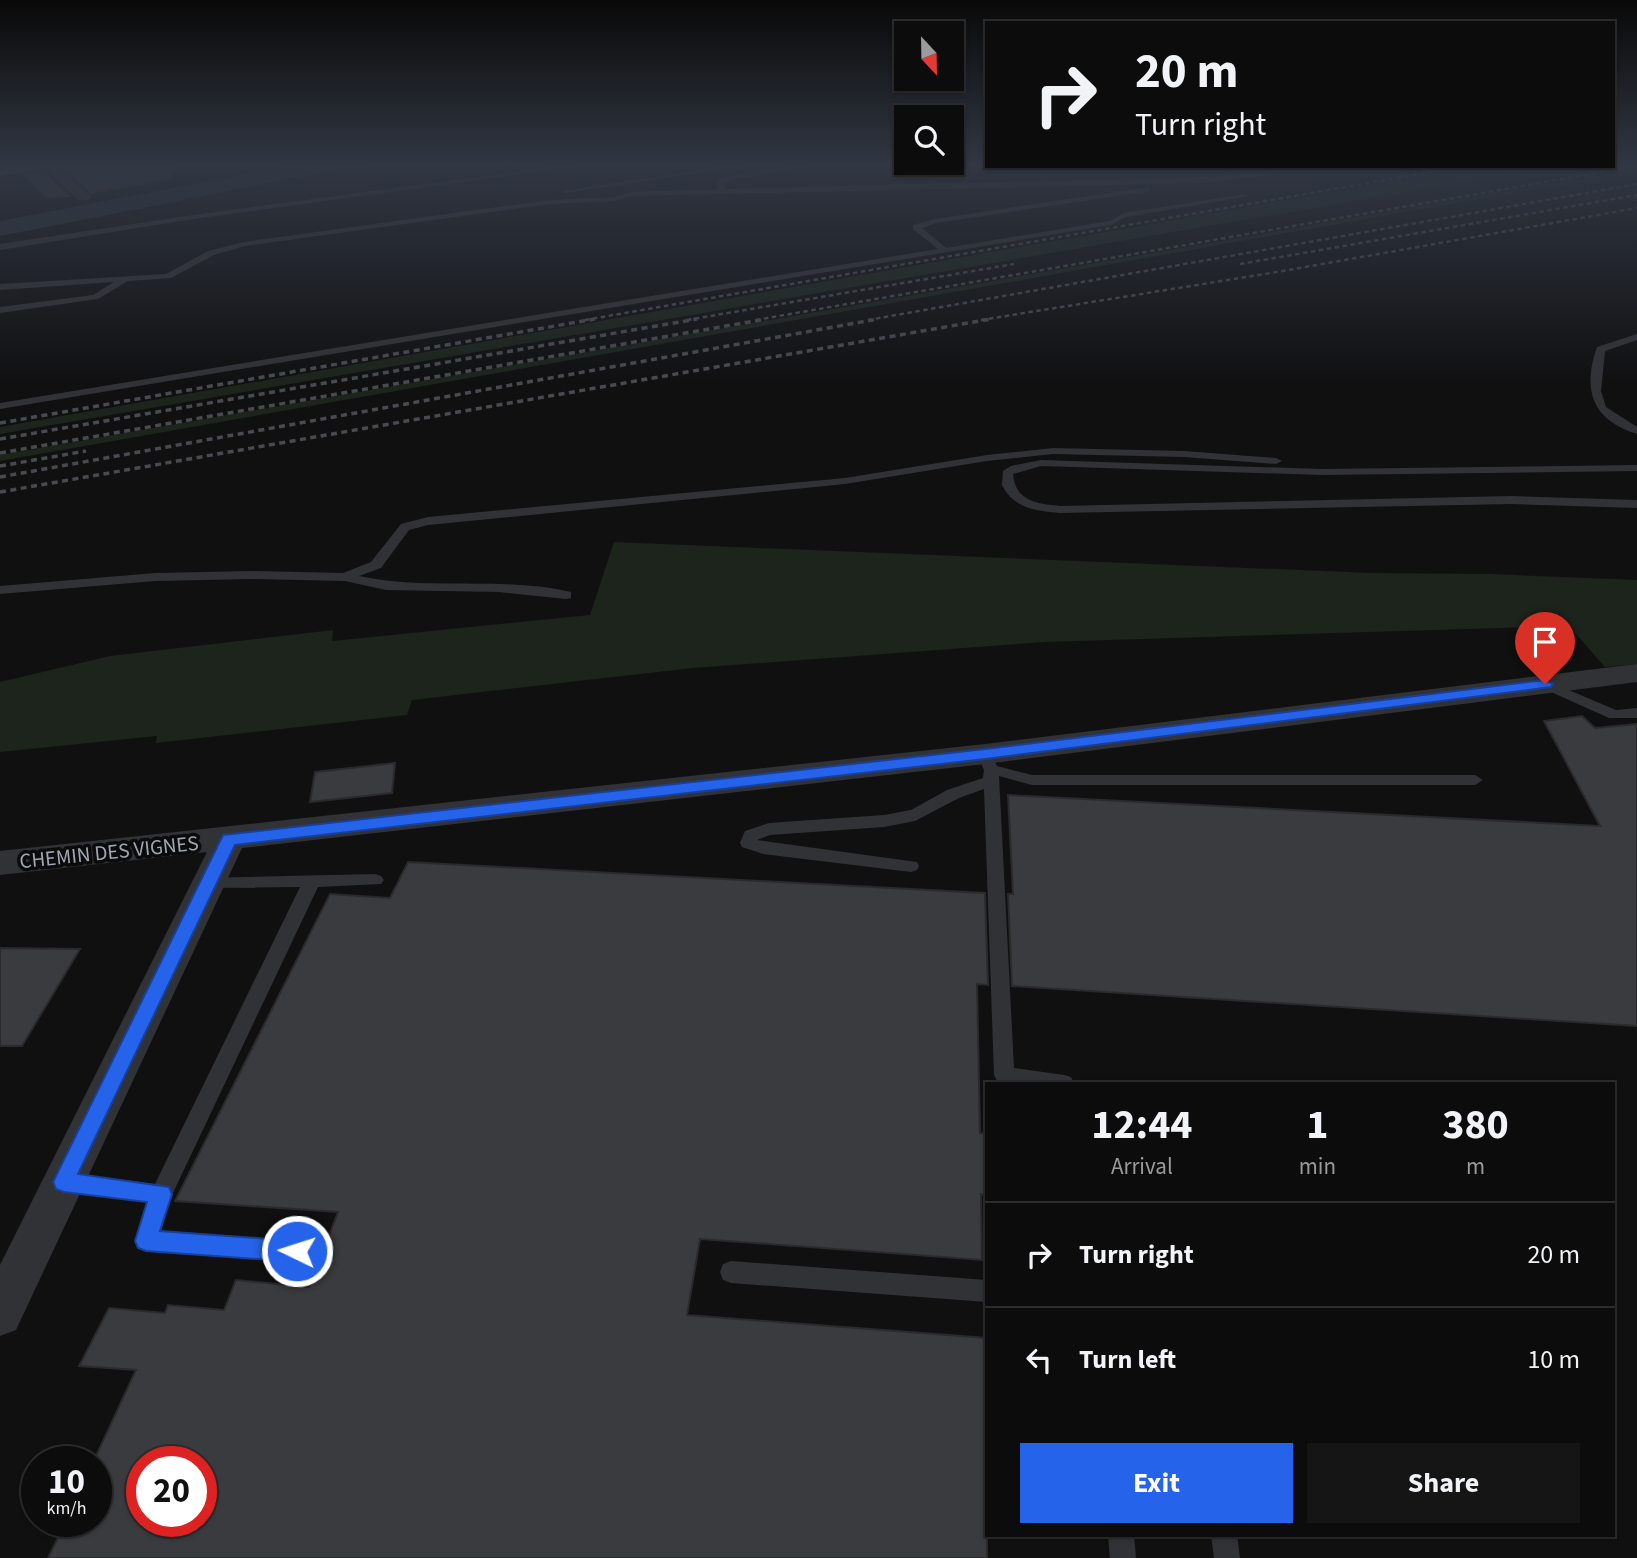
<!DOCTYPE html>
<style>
:root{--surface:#0c0c0d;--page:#151516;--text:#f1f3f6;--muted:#9a9b9d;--line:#2c2c2e;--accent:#2563eb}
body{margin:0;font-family:"Source Sans 3",sans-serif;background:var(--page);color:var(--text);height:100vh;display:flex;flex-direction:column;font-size:26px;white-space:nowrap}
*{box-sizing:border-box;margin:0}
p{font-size:23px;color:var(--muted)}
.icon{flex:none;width:38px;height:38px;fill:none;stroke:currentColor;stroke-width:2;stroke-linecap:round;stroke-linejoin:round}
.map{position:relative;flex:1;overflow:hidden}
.side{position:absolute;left:985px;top:1082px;width:630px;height:455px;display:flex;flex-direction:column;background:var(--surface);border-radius:0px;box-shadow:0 2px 5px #0004,0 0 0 2px var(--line)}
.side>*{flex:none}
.banner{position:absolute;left:985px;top:21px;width:630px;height:147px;border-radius:0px;box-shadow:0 2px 5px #0004,0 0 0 2px var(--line);background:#0c0c0d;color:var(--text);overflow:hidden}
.needle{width:46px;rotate:158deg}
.fabs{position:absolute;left:894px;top:21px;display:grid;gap:14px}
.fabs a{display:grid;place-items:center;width:70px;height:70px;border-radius:0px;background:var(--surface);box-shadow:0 2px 5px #0004,0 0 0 2px var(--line);font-size:35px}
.speed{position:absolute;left:21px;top:1446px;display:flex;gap:14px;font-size:35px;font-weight:700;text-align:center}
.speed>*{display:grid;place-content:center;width:91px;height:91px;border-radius:50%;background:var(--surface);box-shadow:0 2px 5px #0004,0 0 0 2px var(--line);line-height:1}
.speed small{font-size:18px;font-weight:400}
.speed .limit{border:10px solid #d22;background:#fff;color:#111}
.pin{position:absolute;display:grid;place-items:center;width:60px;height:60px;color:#fff;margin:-72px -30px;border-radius:50% 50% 50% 0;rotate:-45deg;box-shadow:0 0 7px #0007}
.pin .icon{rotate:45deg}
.me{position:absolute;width:77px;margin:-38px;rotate:274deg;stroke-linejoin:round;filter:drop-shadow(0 0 5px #0008)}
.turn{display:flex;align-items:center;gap:24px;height:147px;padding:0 35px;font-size:32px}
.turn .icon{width:91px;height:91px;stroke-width:2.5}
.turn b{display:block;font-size:49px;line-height:60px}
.eta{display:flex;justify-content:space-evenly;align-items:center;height:119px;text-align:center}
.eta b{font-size:42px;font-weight:700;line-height:49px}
.action{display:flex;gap:14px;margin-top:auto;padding:14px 35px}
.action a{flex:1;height:80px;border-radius:0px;background:var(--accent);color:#fff;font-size:28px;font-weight:700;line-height:80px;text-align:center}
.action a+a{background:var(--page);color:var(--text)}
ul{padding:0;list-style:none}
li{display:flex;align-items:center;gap:21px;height:105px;padding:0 35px;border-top:2px solid var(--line)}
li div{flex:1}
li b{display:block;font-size:26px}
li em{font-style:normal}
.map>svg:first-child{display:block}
.green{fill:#1c241c}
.water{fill:#262f35}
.building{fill:#3a3b3e;stroke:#2a2a2d;stroke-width:2;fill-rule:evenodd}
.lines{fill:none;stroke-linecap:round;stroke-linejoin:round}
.service{fill:#313236;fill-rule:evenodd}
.minor{fill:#313236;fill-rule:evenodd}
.primary{fill:#4d4f55;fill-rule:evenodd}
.rail-far1{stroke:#484a4f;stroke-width:2.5;stroke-dasharray:4.5 3.5;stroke-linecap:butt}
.rail{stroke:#484a4f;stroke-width:3.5;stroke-dasharray:6 4.5;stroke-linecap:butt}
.route{fill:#2563eb;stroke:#184099;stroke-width:2}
.labels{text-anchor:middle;stroke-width:7;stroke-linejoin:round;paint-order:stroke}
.street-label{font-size:21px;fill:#a0a7b2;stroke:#0b0b0c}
</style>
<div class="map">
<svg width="1637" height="1558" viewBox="0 0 1637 1558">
<rect width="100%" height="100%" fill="#101011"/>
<g class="green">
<polygon points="385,165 325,173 0,238 355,167"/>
<polygon points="1557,166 0,434 0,427 1473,167"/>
<polygon points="1637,168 1637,174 1496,196 0,461 0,455"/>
<polygon points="614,542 1372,573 1490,574 1637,580 1637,664 1605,667 1569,626 1044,642 693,668 412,700 407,715 156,743 157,736 0,752 0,682 110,656 333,630 332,641 590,615"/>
</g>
<polygon class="water" points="293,165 361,165 0,236 0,221"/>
<g class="building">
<polygon points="71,165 172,165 173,179 90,193 63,167"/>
<polygon points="43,171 70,196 47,198 24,175"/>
<polygon points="1582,716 1595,728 1637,724 1637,1026 1012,986 1008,894 1013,894 1008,795 1600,826 1544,721"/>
<polygon points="395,763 392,793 310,802 315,772"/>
<path d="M408,862L985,893L988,985L977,984L980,1133L987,1134V1195L981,1194L982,1260L700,1239L687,1315L987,1338V1558H48L66,1521H96V1456L136,1370L79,1366L109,1308L165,1313L168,1305L224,1310L236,1280L309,1287L338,1212L175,1201L330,894L390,898ZM142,1461H201V1521H142Z"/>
<polygon points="0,948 80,949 22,1046 0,1046"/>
</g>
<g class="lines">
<g class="service">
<polygon points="568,165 588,165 193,219 0,250 0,244 193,215"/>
<polygon points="734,165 753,165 565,193 561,191"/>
<polygon points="801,165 819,165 732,180 725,183 725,189 1214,177 1298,166 1268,176 1201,183 631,196 616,201 549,204 245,246 214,255 171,278 128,281 98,299 0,313 0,307 93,295 114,282 0,290 0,284 166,274 208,251 244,242 549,200 615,197 630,192 717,189 718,180 727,176"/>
<polygon points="1148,187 1151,191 936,223 922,228 946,248 1109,221 1124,213 1245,194 1249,196 1126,217 1111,225 0,409 0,403 938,249 913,229 913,225 935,219"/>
<path d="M1637,334V340L1605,351L1601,391L1606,407L1637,427V434C1592,420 1582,390 1597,347Z"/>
<path d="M1053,448L1184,451L1276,458L1282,461L1276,464L1184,457L1053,454L987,461L845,484L428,525L409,530L381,568L359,576C428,591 501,576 571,592V598L566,599L499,592L386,590L345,581L253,579L155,581L0,594V586L155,573L253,571L343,573L371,562L401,524L428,517L845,478L987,455Z"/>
<path d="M1041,460L1322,469L1637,465V471L1322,475L1041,466L1013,474C1015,501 1037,504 1060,506L1512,496L1637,500V508L1512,504L1060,513C1036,511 1013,508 1002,485L1003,471L1011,466Z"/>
<polygon points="1545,680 1616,710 1637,708 1637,718 1609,718 1540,687 1538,684 1540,681"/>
<polygon points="985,749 990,751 997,766 1032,775 1475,775 1483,780 1475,785 1032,785 999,776 1014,1068 1064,1075 1071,1077 1074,1083 1004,1083 997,1081 994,1075 984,789 959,798 915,821 884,827 770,835 757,840 917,862 919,866 917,870 911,872 763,854 742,847 740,843 745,831 769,823 884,815 911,810 947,790 983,778 984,770 977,754"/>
<polygon points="375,874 381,876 384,880 381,884 318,887 172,1195 160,1232 297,1241 305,1244 308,1251 305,1258 297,1261 146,1251 138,1248 135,1241 148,1202 56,1189 53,1182 56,1175 64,1172 155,1184 300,887 209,888 203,886 200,882 203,878"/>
<polygon points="731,1261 987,1280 987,1302 731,1283 723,1280 720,1272 723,1264"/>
<polygon points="1108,1535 1134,1535 1136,1558 1110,1558"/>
<polygon points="1211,1535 1237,1535 1240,1558 1214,1558"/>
</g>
<g class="minor">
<polygon points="41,165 57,165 91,197 88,200 78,200"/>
<polygon points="1637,664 1637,682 985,764 242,848 16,1330 0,1336 0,1265 207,852 0,875 0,851 985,744"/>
</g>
<polygon class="primary" points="44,165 41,169 0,176 0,166"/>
<g class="rail-far1">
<polyline points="1240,264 1637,195"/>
<polyline points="585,320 1466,166"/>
<polyline points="687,320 1014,264"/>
<polyline points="756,320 1637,166"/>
<polyline points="868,320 1637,184"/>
<polyline points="981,320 1283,271 1637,208"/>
</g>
<g class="rail">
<polyline points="0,423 595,319"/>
<polyline points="0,439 697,319"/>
<polyline points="0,453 766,319"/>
<polyline points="0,466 86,451"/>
<polyline points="0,477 878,319"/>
<polyline points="0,492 991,319"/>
</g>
</g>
<linearGradient id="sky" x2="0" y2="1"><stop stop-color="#090909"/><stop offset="0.43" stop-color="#313743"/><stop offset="1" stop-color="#313743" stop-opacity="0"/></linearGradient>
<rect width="1637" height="383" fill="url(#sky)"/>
<polygon class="route" points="1545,680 1553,684 1551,687 985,759 235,845 78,1174 169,1187 172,1194 160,1231 297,1241 305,1244 309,1251 305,1258 297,1262 146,1251 138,1248 135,1241 147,1202 64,1192 56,1189 53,1182 223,835 985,749"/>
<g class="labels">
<g class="street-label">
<text transform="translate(109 852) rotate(-6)" y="7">CHEMIN DES VIGNES</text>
</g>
</g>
</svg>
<div class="fabs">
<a><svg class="needle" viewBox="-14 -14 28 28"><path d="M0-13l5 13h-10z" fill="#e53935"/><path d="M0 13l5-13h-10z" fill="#9a9b9d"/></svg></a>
<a><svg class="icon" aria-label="search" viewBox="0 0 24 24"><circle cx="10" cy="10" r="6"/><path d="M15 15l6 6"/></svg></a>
</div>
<div class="speed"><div>10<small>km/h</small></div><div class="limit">20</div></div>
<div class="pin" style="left:1545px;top:684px;background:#d93025"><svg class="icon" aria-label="arrive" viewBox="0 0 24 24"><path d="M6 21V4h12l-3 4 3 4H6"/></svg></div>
<svg class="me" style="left:297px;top:1251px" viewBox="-20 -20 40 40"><circle r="17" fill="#2563eb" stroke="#fff" stroke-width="3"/><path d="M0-11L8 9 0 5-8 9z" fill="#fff"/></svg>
<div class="banner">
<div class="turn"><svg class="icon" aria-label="right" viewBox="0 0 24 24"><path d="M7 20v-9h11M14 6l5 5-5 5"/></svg><div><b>20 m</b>Turn right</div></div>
</div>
<section class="side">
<div class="eta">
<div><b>12:44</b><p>Arrival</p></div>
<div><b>1</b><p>min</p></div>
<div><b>380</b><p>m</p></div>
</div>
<ul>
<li><svg class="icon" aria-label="right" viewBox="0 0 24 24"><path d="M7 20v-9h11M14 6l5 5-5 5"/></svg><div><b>Turn right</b></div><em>20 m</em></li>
<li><svg class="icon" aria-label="left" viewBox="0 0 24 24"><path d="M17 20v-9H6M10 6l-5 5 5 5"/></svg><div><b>Turn left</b></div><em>10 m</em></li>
</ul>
<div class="action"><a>Exit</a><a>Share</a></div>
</section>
</div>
